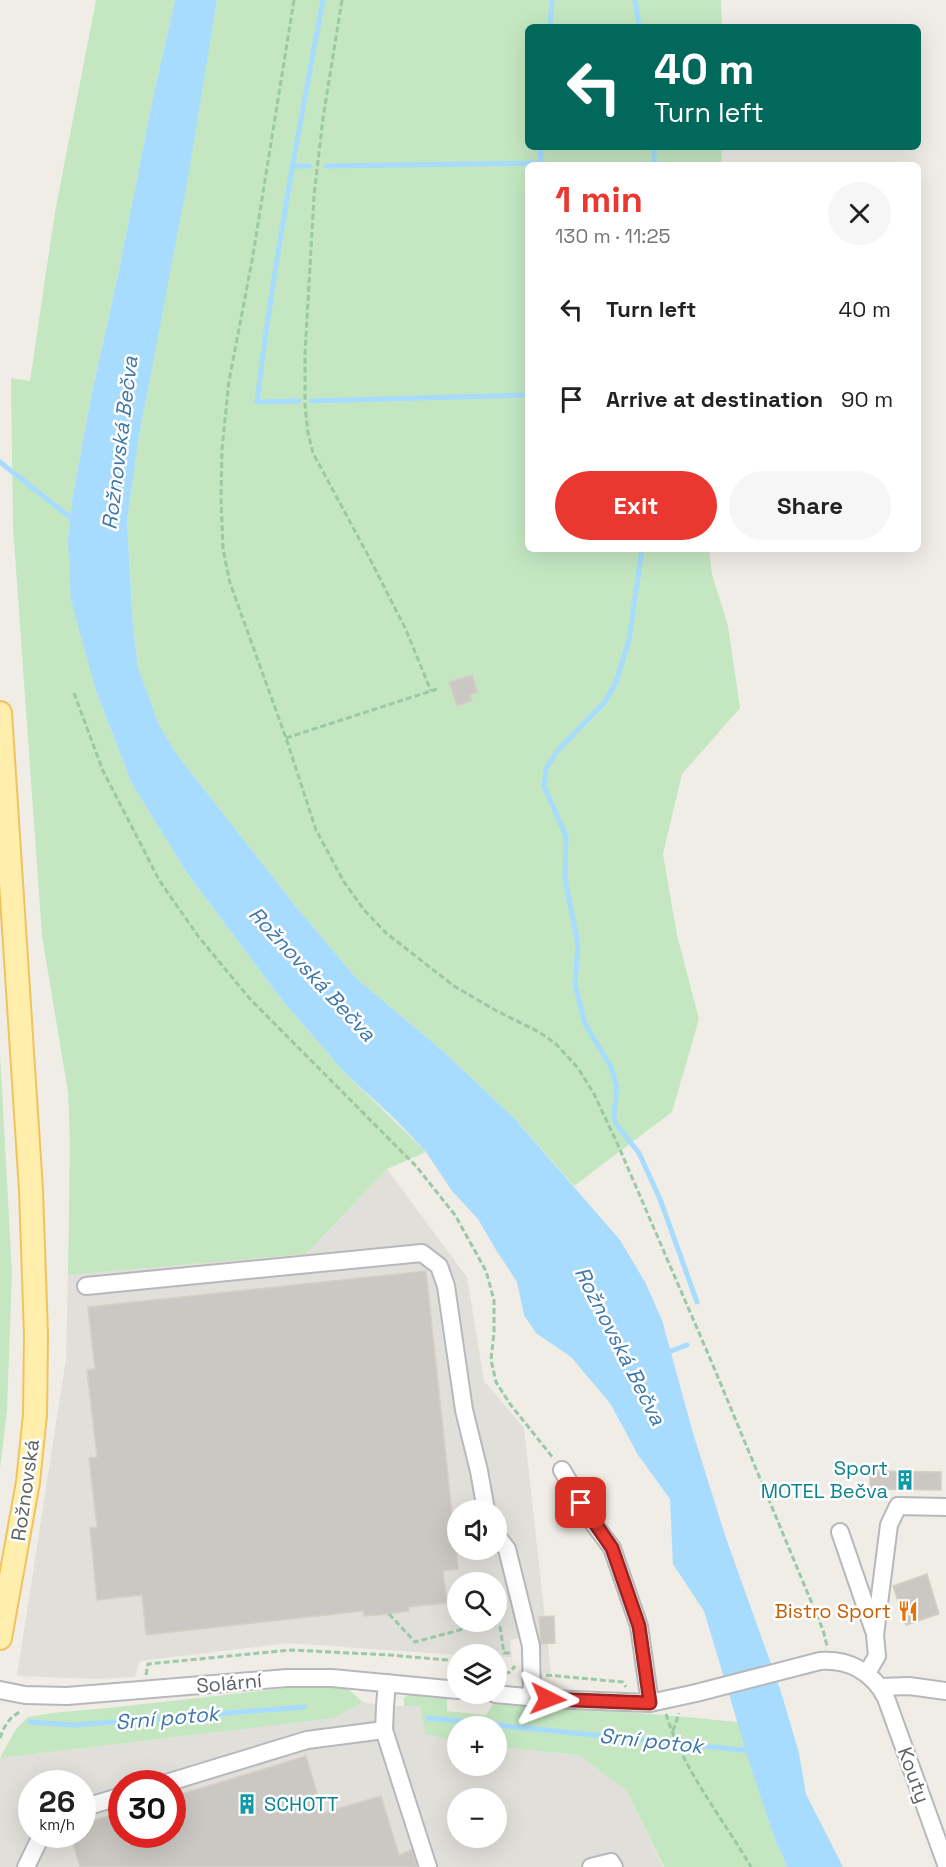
<!DOCTYPE html>
<meta charset="utf-8">
<style>
:root{--surface:#fff;--page:#f6f6f6;--text:#222;--muted:#767676;--accent:#ea3831}
body{margin:0;font-family:"Space Grotesk",sans-serif;background:var(--page);color:var(--text);height:100vh;display:flex;flex-direction:column;font-size:22px;white-space:nowrap}
*{box-sizing:border-box;margin:0}
p{font-size:20px;color:var(--muted)}
.icon{flex:none;width:33px;height:33px;fill:none;stroke:currentColor;stroke-width:2;stroke-linecap:round;stroke-linejoin:round}
.map{position:relative;flex:1;overflow:hidden}
.panel{position:absolute;left:525px;top:162px;width:396px;height:390px;display:flex;flex-direction:column;background:var(--surface);border-radius:9px;box-shadow:0 6px 24px #0002}
.panel>*{flex:none}
.hud{position:absolute;left:525px;top:24px;width:396px;height:126px;border-radius:9px;box-shadow:0 6px 24px #0002;background:#00695c;color:#fff;overflow:hidden}
.buttons{position:absolute;left:447px;top:1500px;display:grid;gap:12px}
.buttons a{display:grid;place-items:center;width:60px;height:60px;border-radius:50%;background:var(--surface);box-shadow:0 6px 24px #0002;font-size:30px}
.speed{position:absolute;left:18px;top:1770px;display:flex;gap:12px;font-size:30px;font-weight:700;text-align:center}
.speed>*{display:grid;place-content:center;width:78px;height:78px;border-radius:50%;background:var(--surface);box-shadow:0 6px 24px #0002;line-height:1}
.speed small{font-size:15px;font-weight:400}
.speed .limit{border:9px solid #d22;background:#fff;color:#111}
.pin{position:absolute;display:grid;place-items:center;width:51px;height:51px;color:#fff;margin:-26px;border-radius:12px;box-shadow:0 3px 9px #0006}
.me{position:absolute;width:66px;margin:-33px;rotate:93deg;stroke-linejoin:round;filter:drop-shadow(0 0 4px #0008)}
.turn{display:flex;align-items:center;gap:21px;height:126px;padding:0 30px;font-size:27px}
.turn .icon{width:78px;height:78px;stroke-width:2.5}
.turn b{display:block;font-size:42px;line-height:51px}
.round{display:grid;place-items:center;flex:none;width:63px;height:63px;border-radius:32px;background:var(--page)}
.headline{display:flex;align-items:center;justify-content:space-between;height:102px;padding:0 30px}
h1{font-size:36px;font-weight:600;line-height:45px;color:var(--accent)}
.action{display:flex;gap:12px;margin-top:auto;padding:12px 30px}
.action a{flex:1;height:69px;border-radius:36px;background:var(--accent);color:#fff;font-size:24px;font-weight:600;line-height:69px;text-align:center}
.action a+a{background:var(--page);color:var(--text)}
ul{padding:0;list-style:none}
li{display:flex;align-items:center;gap:18px;height:90px;padding:0 30px}
li div{flex:1}
li b{display:block;font-size:22px}
li em{font-style:normal}
.map>svg:first-child{display:block}
.industrial{fill:#e1dfda;fill-rule:evenodd}
.green{fill:#c4e7c2}
.water{fill:#a7dcff}
.lines{fill:none;stroke-linecap:round;stroke-linejoin:round}
.stream{stroke:#a7dcff;stroke-width:5}
.building{fill:#cbc8c3;stroke:#d5cfc4;stroke-width:1.5}
.minor-casing{stroke:#b6b8bc;stroke-width:20}
.major-casing{stroke:#f2c25c;stroke-width:26}
.path{stroke:#9bc8a6;stroke-width:3;stroke-dasharray:6 3;stroke-linecap:butt}
.minor{stroke:#fff;stroke-width:16}
.major{stroke:#ffeeac;stroke-width:22}
.route-casing{stroke:#982420;stroke-width:15}
.route{stroke:#ea3831;stroke-width:10}
.labels{text-anchor:middle;stroke-width:5;stroke-linejoin:round;paint-order:stroke}
.culture-label{font-size:20px;fill:#0d838f;stroke:#fff;text-anchor:end}
.street-label{font-size:20px;fill:#5d6266;stroke:#fff}
.food-label{font-size:20px;fill:#c56008;stroke:#fff;text-anchor:end}
.water-label{font-size:21px;font-style:italic;fill:#3f77aa;stroke:#fff}
</style>
<div class="map">
<svg width="946" height="1867" viewBox="0 0 946 1867">
<rect width="100%" height="100%" fill="#f0ede6"/>
<g class="industrial">
<path d="M387,1169L467,1277L484,1381L524,1428L551,1673H543L540,1644L523,1647L522,1638L510,1640L512,1657H497L496,1654L457,1655L289,1643L140,1661L135,1677L97,1679L17,1676L66,1359L68,1275L306,1254ZM458,1510H496V1550H458ZM458,1582H496V1622H458Z"/>
<path d="M363,1702L385,1706H420L425,1734L457,1742L458,1766H496L497,1747L579,1755L626,1790L663,1867H0V1758L335,1718ZM32,1784H82V1834H32ZM122,1784H172V1834H122ZM458,1798H496V1838H458Z"/>
</g>
<g class="green">
<polygon points="96,0 175,0 153,98 118,275 91,397 72,500 68,539 96,691 132,784 187,873 281,999 345,1073 426,1152 387,1169 306,1254 68,1275 70,1142 68,1092 42,936 13,527 11,378 30,381 55,212"/>
<polygon points="217,0 721,0 722,27 528,27 528,147 722,147 721,165 528,165 528,549 709,549 712,574 728,626 740,708 682,774 663,854 677,935 699,1019 672,1112 574,1186 514,1118 443,1051 356,978 297,908 175,752 157,723 138,667 133,627 127,521 139,437"/>
<polygon points="0,1054 12,1273 7,1410 0,1469"/>
<polygon points="326,1686 347,1688 363,1702 335,1718 0,1758 16,1729 28,1717 52,1713 117,1707 296,1687"/>
<path d="M409,1695L447,1697V1711L486,1715L494,1703C575,1708 657,1714 738,1722L773,1834L787,1867H664L626,1790L579,1755L497,1747L496,1726H458L457,1742L425,1734L420,1706H404V1698Z"/>
</g>
<polygon class="water" points="175,0 217,0 187,183 139,437 127,521 133,627 138,667 158,723 175,752 297,908 356,978 443,1051 514,1118 620,1240 645,1282 662,1320 693,1433 726,1538 781,1692 799,1753 806,1794 843,1867 787,1867 773,1834 752,1771 704,1611 673,1564 670,1499 638,1455 610,1403 571,1357 536,1333 524,1315 517,1282 496,1250 478,1219 452,1191 426,1152 397,1121 345,1073 281,999 187,873 132,784 96,691 71,600 68,539 72,500 91,397 118,275 153,98"/>
<g class="lines">
<g class="stream">
<polyline points="635,0 639,27"/>
<polyline points="550,27 552,0"/>
<polyline points="654,147 654,165"/>
<polyline points="540,165 541,147"/>
<polyline points="292,166 309,166"/>
<polyline points="326,166 540,163"/>
<path d="M299,401L257,402C273,267 298,134 323,0"/>
<polyline points="311,401 528,395"/>
<polyline points="0,462 76,522"/>
<polyline points="642,549 629,640 616,682 605,702 557,751 546,769 544,786 566,836 565,879 578,945 575,985 585,1024 611,1067 617,1087 614,1116 616,1124 639,1153 660,1199 697,1302"/>
<polyline points="666,1353 687,1345"/>
<polyline points="428,1718 752,1751"/>
<polyline points="30,1722 74,1725 304,1707"/>
</g>
</g>
<g class="building">
<polygon points="472,675 478,692 470,695 472,701 457,706 449,682"/>
<polygon points="426,1271 458,1569 443,1571 447,1603 408,1607 409,1611 389,1614 364,1616 363,1611 146,1635 142,1595 97,1600 90,1528 97,1527 89,1458 97,1457 87,1370 95,1369 88,1307"/>
<polygon points="870,1471 941,1472 941,1490 870,1489"/>
<polygon points="927,1574 939,1614 906,1625 893,1586"/>
<polygon points="554,1616 555,1643 541,1644 539,1617"/>
<polygon points="306,1756 323,1813 381,1796 399,1855 412,1850 417,1867 80,1867 70,1834 82,1834 82,1824 122,1812 122,1834 172,1834 172,1797"/>
</g>
<g class="lines">
<g class="minor-casing">
<g id="minor">
<polyline points="86,1286 422,1253 439,1266 446,1286 464,1410 479,1471 486,1510"/>
<polyline points="562,1470 591,1520 612,1548 639,1626 650,1703"/>
<polyline points="840,1532 874,1631"/>
<polyline points="496,1535 507,1549 531,1646 532,1697"/>
<polyline points="867,1673 877,1656 875,1635 889,1525 898,1506 946,1507"/>
<polyline points="387,1683 385,1706 384,1730 428,1867"/>
<polyline points="880,1687 909,1686 946,1691"/>
<polyline points="0,1690 25,1695 67,1696 287,1678 332,1678 458,1690"/>
<path d="M495,1694L548,1699L650,1703L696,1693L820,1661C849,1659 873,1672 886,1698L946,1864"/>
<polyline points="163,1784 307,1740 384,1730"/>
<polyline points="82,1808 122,1796"/>
<polyline points="26,1867 42,1834"/>
<polyline points="591,1867 611,1862 614,1867"/>
</g>
</g>
<g class="major-casing">
<polyline id="major" points="0,713 31,1190 36,1335 35,1415 28,1482 0,1638"/>
</g>
<g class="path">
<polyline points="294,0 252,261 229,381 222,449 221,497 223,549 230,583 286,738 316,830 344,882 365,911 386,933 454,986 495,1010 539,1032 555,1043 578,1068 594,1094 618,1145 712,1363 823,1630 827,1646"/>
<polyline points="342,0 323,118 314,196 305,354 305,406 308,433 313,453 370,559 406,630 431,691"/>
<polyline points="74,693 103,771 132,827 159,880 198,936 250,999 416,1166 455,1215 486,1271 494,1300 494,1332 491,1360 496,1382 510,1404 554,1459"/>
<polyline points="286,738 437,689"/>
<polyline points="389,1614 415,1642 489,1622 500,1627 504,1653 511,1653"/>
<polyline points="146,1675 148,1664 291,1650 390,1655 458,1661"/>
<polyline points="546,1675 623,1682 626,1687"/>
<polyline points="496,1677 510,1672 515,1666"/>
<path d="M666,1714C683,1770 722,1817 751,1867"/>
<polyline points="673,1731 679,1713"/>
<path d="M0,1738C4,1726 10,1716 22,1711"/>
</g>
<use href="#minor" class="minor"/>
<use href="#major" class="major"/>
</g>
<g class="lines">
<g class="route-casing">
<polyline id="route" points="548,1699 650,1703 639,1626 612,1548 581,1503"/>
</g>
<use href="#route" class="route"/>
</g>
<defs>
<g id="building-bare" transform="scale(1.62)"><path d="M-4-6H4V6H1V3H-1V6H-4ZM-2.5-4.3h1.7v1.8h-1.7ZM.8-4.3h1.7v1.8H.8ZM-2.5-1h1.7V.8h-1.7ZM.8-1h1.7V.8H.8Z" fill="#0f9aa8" stroke="#fff" stroke-width="2.5" paint-order="stroke"/></g>
<g id="restaurant-bare" transform="scale(1.62)"><path d="M-5-6h1v4h1v-4h1v4h1v-4h1v5L-1.5 .5V6h-2V.5L-5-1ZM5-6V6H3V1.5H1.5Q1.5-4 5-6Z" fill="#e8710a" stroke="#fff" stroke-width="2.5" paint-order="stroke"/></g>
</defs>
<g fill-rule="evenodd">
<use href="#building-bare" x="905" y="1480"/>
<use href="#restaurant-bare" x="908" y="1611"/>
<use href="#building-bare" x="247" y="1804"/>
</g>
<g class="labels">
<g class="culture-label">
<text x="888" y="1475">Sport<tspan x="888" dy="23">MOTEL Bečva</tspan></text>
<text x="264" y="1811" text-anchor="start">SCHOTT</text>
</g>
<g class="street-label">
<text transform="translate(25 1490) rotate(-82)" y="7">Rožnovská</text>
<text transform="translate(229 1683) rotate(-5)" y="7">Solární</text>
<text transform="translate(914 1775) rotate(70)" y="7">Kouty</text>
</g>
<g class="food-label">
<text x="891" y="1618">Bistro Sport</text>
</g>
<g class="water-label">
<text transform="translate(120 443) rotate(-83)" y="7">Rožnovská Bečva</text>
<text transform="translate(312 974) rotate(47)" y="7">Rožnovská Bečva</text>
<text transform="translate(620 1346) rotate(63)" y="7">Rožnovská Bečva</text>
<text transform="translate(167 1718) rotate(-5)" y="7">Srní potok</text>
<text transform="translate(651 1741) rotate(6)" y="7">Srní potok</text>
</g>
</g>
</svg>
<div class="buttons">
<a><svg class="icon" aria-label="sound" viewBox="0 0 24 24"><path d="M4 9h4l5-4v14l-5-4H4zM17 9q2 3 0 6"/></svg></a>
<a><svg class="icon" aria-label="search" viewBox="0 0 24 24"><circle cx="10" cy="10" r="6"/><path d="M15 15l6 6"/></svg></a>
<a><svg class="icon" aria-label="layers" viewBox="0 0 24 24"><path d="M12 4l9 5-9 5-9-5zM3 14l9 5 9-5"/></svg></a>
<a>+</a>
<a>−</a>
</div>
<div class="speed"><div>26<small>km/h</small></div><div class="limit">30</div></div>
<div class="pin" style="left:581px;top:1503px;background:#d93025"><svg class="icon" aria-label="arrive" viewBox="0 0 24 24"><path d="M6 21V4h12l-3 4 3 4H6"/></svg></div>
<svg class="me" style="left:548px;top:1699px" viewBox="-20 -20 40 40"><path d="M0-17L14 15 0 8-14 15z" fill="#ea3831" stroke="#fff" stroke-width="4"/></svg>
<div class="hud">
<div class="turn"><svg class="icon" aria-label="left" viewBox="0 0 24 24"><path d="M17 20v-9H6M10 6l-5 5 5 5"/></svg><div><b>40 m</b>Turn left</div></div>
</div>
<section class="panel">
<div class="headline"><div><h1>1 min</h1><p>130 m · 11:25</p></div><a class="round"><svg class="icon" aria-label="close" viewBox="0 0 24 24"><path d="M6 6l12 12M18 6L6 18"/></svg></a></div>
<ul>
<li><svg class="icon" aria-label="left" viewBox="0 0 24 24"><path d="M17 20v-9H6M10 6l-5 5 5 5"/></svg><div><b>Turn left</b></div><em>40 m</em></li>
<li><svg class="icon" aria-label="arrive" viewBox="0 0 24 24"><path d="M6 21V4h12l-3 4 3 4H6"/></svg><div><b>Arrive at destination</b></div><em>90 m</em></li>
</ul>
<div class="action"><a>Exit</a><a>Share</a></div>
</section>
</div>
